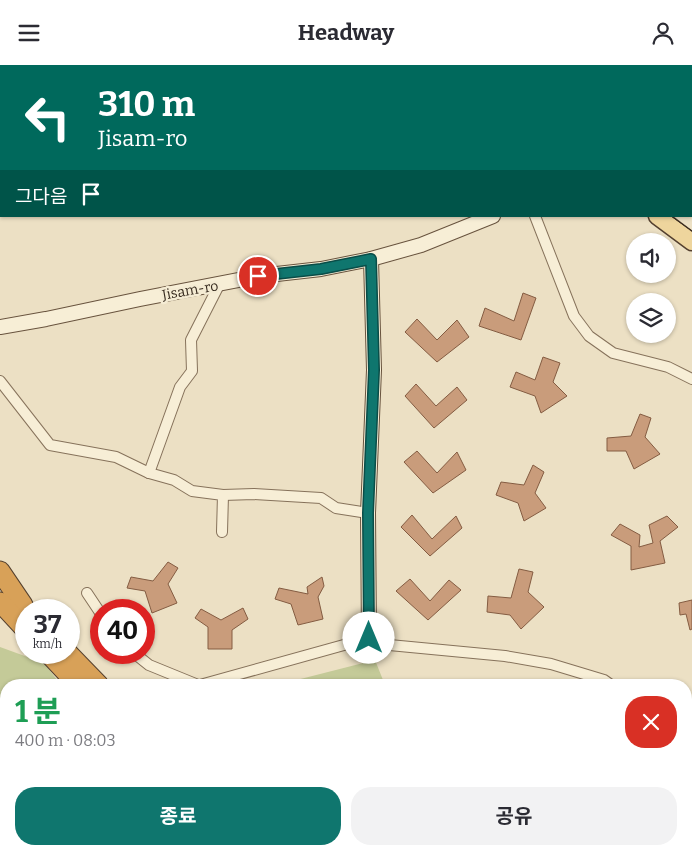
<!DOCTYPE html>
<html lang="ko">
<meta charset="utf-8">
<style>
:root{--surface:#fff;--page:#f2f2f3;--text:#2b2b33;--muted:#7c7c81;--accent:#0f766e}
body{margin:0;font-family:Bitter,"Noto Sans KR",serif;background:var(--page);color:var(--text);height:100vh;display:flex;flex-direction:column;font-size:19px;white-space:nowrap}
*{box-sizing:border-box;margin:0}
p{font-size:16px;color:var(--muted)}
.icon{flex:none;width:28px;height:28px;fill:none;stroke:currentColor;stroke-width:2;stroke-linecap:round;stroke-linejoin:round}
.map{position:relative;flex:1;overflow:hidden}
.details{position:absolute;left:0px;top:614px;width:692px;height:176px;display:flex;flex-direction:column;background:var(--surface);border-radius:20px 20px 0 0;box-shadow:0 1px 4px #0004}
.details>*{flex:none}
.hud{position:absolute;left:0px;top:0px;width:692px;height:152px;box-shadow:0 1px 4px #0004;background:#00695c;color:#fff;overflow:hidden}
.fabs{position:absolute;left:626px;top:168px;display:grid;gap:10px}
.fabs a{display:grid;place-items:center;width:50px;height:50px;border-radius:50%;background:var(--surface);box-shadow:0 1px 4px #0004;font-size:25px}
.speed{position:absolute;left:15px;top:534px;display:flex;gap:10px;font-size:25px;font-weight:700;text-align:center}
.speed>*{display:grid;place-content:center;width:65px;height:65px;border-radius:50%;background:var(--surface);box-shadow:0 1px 4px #0004;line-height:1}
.speed small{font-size:12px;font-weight:400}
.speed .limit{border:8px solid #d22;background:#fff;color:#111}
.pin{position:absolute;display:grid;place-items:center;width:42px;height:42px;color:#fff;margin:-21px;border:2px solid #fff;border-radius:50%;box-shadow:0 1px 5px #0007}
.me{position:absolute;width:55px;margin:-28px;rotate:0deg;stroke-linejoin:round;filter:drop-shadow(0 0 4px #0008)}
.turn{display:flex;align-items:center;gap:18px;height:105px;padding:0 15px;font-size:22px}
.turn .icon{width:65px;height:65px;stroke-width:2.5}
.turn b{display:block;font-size:35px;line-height:42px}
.then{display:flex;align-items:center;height:48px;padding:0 15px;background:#0003;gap:10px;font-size:19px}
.round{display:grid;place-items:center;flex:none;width:52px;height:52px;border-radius:20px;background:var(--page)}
.overview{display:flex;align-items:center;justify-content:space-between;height:85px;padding:0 15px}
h1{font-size:30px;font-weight:700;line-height:38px;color:#1e9e55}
.primary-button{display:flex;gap:10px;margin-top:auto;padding:10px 15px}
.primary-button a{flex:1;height:58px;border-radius:20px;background:var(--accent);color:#fff;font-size:20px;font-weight:700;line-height:58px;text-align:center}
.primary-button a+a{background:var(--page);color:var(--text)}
header{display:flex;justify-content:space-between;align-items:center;height:65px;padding:0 15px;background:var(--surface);font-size:22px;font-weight:700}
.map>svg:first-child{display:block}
.green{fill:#c4ca98}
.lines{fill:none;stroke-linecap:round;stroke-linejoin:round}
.river{stroke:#a5bfb8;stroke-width:15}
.building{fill:#c99c7b;stroke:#845c42}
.street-casing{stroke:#86725b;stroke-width:12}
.secondary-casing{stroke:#68533e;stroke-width:16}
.primary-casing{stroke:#54402f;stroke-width:19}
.highway-casing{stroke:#54402f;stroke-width:21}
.street{stroke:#f7eed6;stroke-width:10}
.secondary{stroke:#f7eed6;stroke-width:14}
.primary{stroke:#eed59d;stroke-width:16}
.highway{stroke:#d8a158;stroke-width:19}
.tram{stroke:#362a1e;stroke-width:1}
.route-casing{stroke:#0a4d48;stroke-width:12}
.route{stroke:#0f766e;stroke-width:9}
.labels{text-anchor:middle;stroke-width:5;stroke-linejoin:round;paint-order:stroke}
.street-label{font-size:14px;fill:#362a1e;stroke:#f4ebd3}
</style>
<header><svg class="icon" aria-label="menu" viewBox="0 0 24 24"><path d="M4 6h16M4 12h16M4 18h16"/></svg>Headway<svg class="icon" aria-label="person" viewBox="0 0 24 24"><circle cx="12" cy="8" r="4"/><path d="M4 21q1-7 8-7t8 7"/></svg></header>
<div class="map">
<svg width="692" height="789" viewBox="0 0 692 789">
<rect width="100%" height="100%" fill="#ece0c4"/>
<g class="green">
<polygon points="0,0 189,0 1,1 0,71"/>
<polygon points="0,582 44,598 61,620 6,620 6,784 196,784 201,789 0,789"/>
<polygon points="375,595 385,620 277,620"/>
<polygon points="536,784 623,784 630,789 537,789"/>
</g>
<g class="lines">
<g class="river">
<polyline points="676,0 677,1"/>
<polyline points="691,11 692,12"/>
</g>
</g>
<g class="building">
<polygon points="523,228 536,233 521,275 479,261 485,243 514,256"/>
<polygon points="417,254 437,275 457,255 469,272 437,297 405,267"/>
<polygon points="543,292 560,298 553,317 567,331 541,348 535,331 510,322 516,307 535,315"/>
<polygon points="416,319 436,341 457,322 467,335 434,363 405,331"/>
<polygon points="640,349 651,353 645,372 660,389 634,404 626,386 607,386 607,373 631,371"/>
<polygon points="417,386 437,408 457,387 466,405 433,428 404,397"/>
<polygon points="533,400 544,407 535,428 546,443 524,456 518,438 496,430 501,417 524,420"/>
<polygon points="412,450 432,474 456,451 462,463 430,491 401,462"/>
<polygon points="667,451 678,462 660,476 665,498 631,505 631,481 611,470 620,459 640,470 639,482 653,478 649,460"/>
<polygon points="168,497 178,503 168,519 177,538 152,548 145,526 127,523 131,512 153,516"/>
<polygon points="519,504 533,507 528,527 544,542 521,564 510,550 487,547 488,531 511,533"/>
<polygon points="322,512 324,521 318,532 323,554 298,560 291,539 275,534 279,523 308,529 307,522"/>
<polygon points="410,514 430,536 449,515 461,525 428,555 396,526"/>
<polygon points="692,535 692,564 690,565 686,549 680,550 679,538"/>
<polygon points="243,543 248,554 232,565 232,584 208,584 208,562 195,553 201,544 221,555"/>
</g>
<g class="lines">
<g class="street-casing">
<g id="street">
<polyline points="535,151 574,251 589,271 613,288 668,302 692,314"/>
<polyline points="0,316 50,380 116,392 149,408 174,415 192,426 223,430 222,467"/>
<polyline points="149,408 180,322 192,306 191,275 219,220"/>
<polyline points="223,430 254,429 321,433 336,443 368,448"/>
<polyline points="87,528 101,549"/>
<polyline points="134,588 149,600 198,620"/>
<polyline points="200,620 369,573 379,579 505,591 551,599 604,615 611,620"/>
<polyline points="686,680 692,684"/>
<polyline points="686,732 692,725"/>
<polyline points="645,785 646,784"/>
</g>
</g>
<g class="secondary-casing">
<g id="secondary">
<polyline points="0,262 46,254 140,234 259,211 321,204 371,194 421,180 493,151"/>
<polyline points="369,573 368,448 374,305 371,194"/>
</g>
</g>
<g class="primary-casing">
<g id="primary">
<polyline points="502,0 503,1"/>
<polyline points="657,151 692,177"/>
</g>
</g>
<g class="highway-casing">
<g id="highway">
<polyline points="0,506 23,540"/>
<polyline points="0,537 26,565"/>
<polyline points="48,588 78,620"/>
<polyline points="68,588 99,620"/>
<polyline points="242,784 248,789"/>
<polyline points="271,784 277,789"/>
</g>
</g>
<use href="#street" class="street"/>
<use href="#secondary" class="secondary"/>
<use href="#primary" class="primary"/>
<use href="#highway" class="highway"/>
<g class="tram">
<polyline points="527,0 528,1"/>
<polyline points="671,151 692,166"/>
</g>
</g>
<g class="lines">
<g class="route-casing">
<polyline id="route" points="258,211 321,204 371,194 374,305 368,448 369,573"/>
</g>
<use href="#route" class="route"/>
</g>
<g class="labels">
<g class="street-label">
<text transform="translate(190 225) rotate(-10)" y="5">Jisam-ro</text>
</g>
</g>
</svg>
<div class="fabs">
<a><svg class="icon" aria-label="sound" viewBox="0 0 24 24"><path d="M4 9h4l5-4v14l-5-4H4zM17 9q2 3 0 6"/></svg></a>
<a><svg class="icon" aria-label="layers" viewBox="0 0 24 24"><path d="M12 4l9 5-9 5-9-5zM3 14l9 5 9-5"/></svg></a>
</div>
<div class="speed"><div>37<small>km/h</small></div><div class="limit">40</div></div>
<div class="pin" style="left:258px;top:211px;background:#d93025"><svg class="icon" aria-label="arrive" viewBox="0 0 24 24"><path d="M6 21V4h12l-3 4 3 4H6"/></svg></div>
<svg class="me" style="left:369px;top:573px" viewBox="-20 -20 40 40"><circle r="19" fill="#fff"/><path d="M0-13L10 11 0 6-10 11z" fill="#0f766e"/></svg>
<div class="hud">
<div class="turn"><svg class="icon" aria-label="left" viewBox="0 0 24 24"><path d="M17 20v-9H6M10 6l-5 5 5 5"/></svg><div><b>310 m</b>Jisam-ro</div></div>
<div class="then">그다음<svg class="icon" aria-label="arrive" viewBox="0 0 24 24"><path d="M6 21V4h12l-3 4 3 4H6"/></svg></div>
</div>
<section class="details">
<div class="overview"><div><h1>1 분</h1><p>400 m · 08:03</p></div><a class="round" style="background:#d93025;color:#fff"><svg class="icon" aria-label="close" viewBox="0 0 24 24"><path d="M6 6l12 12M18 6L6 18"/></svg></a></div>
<div class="primary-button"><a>종료</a><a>공유</a></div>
</section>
</div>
